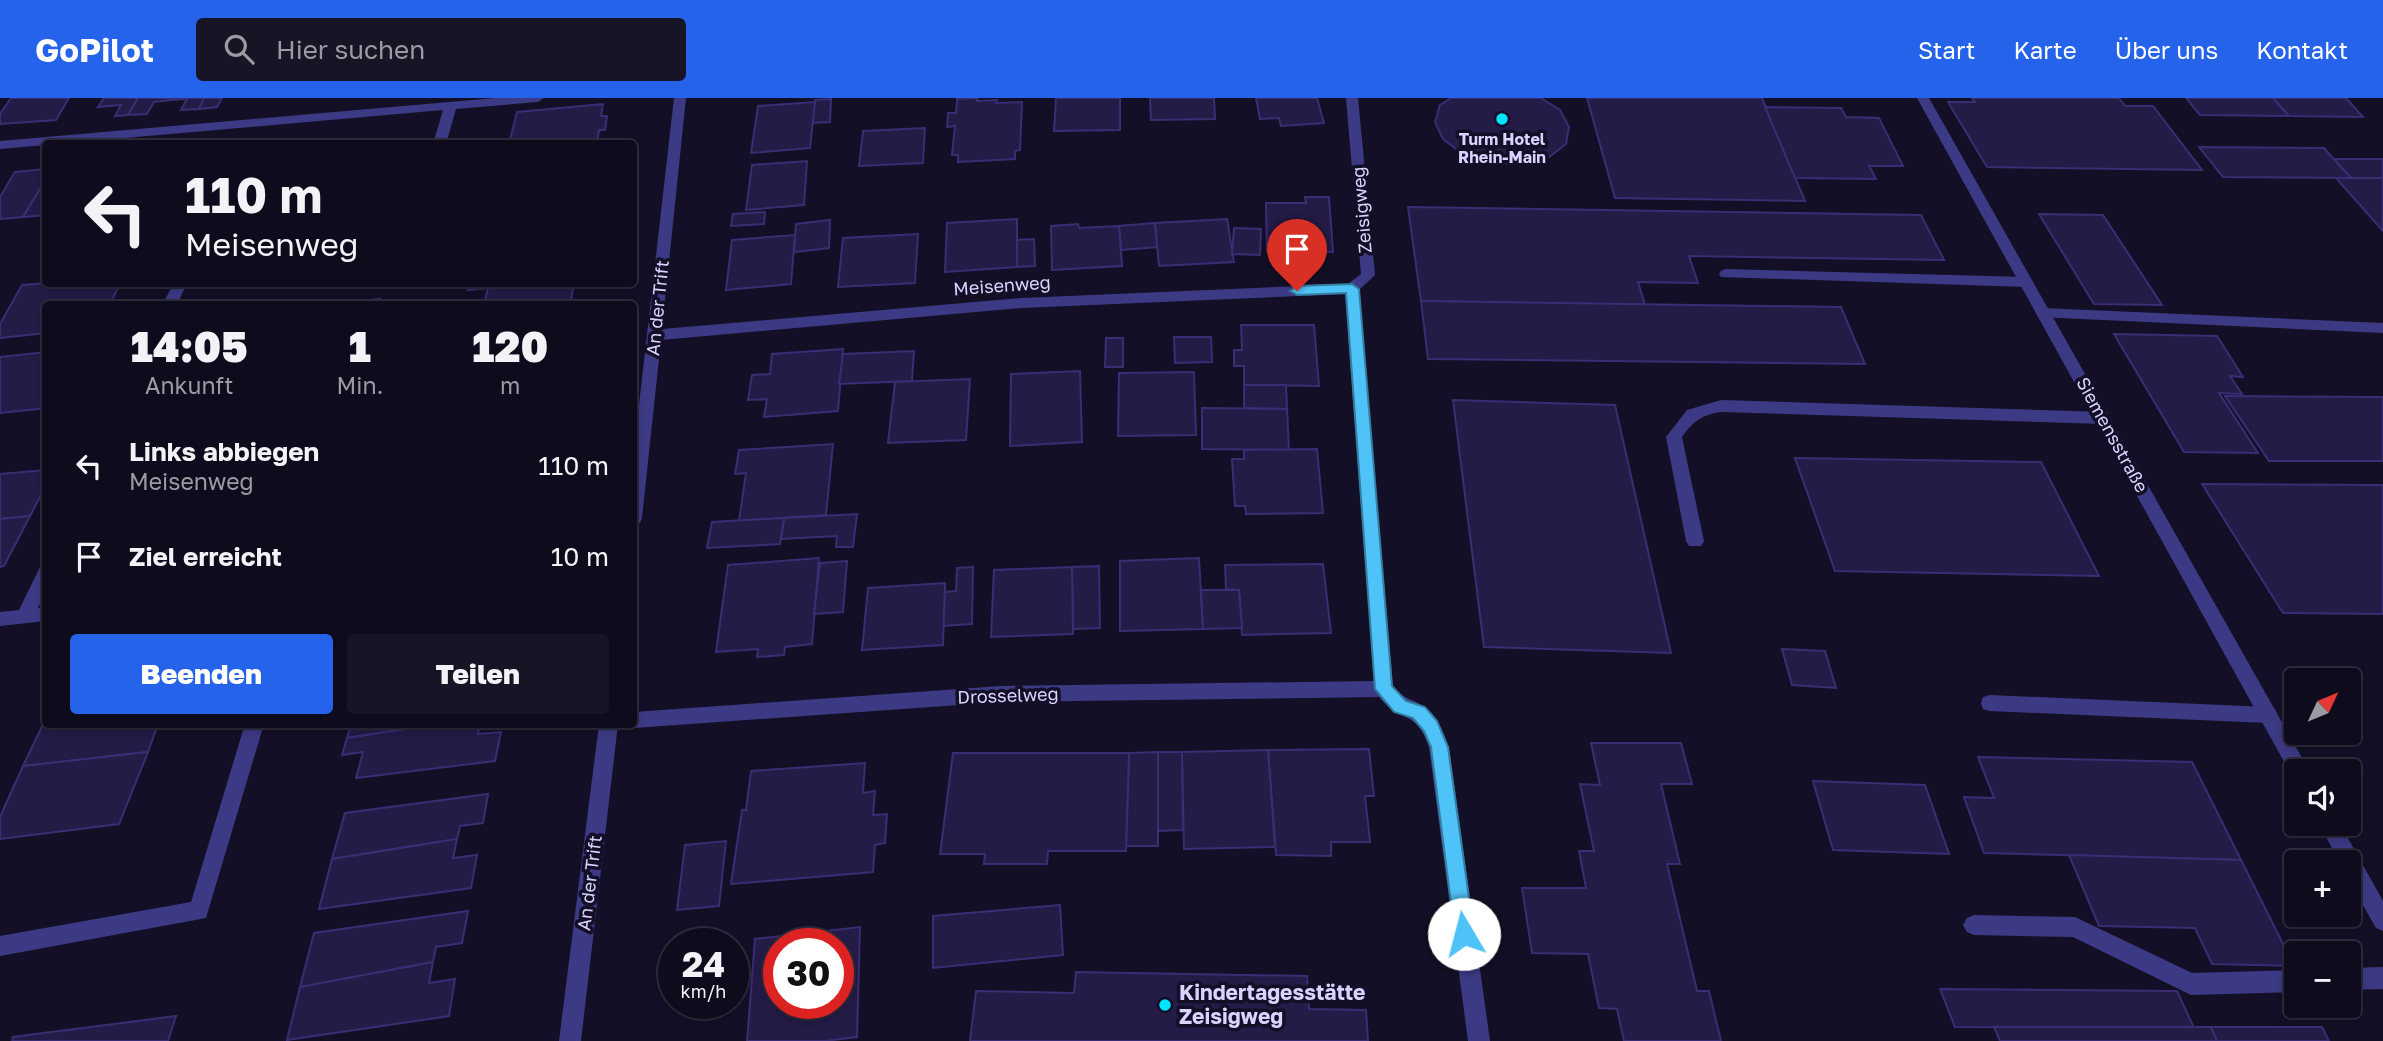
<!DOCTYPE html>
<html lang="de">
<meta charset="utf-8">
<style>
:root{--surface:#0e0b1c;--page:#171425;--text:#f1f3f6;--muted:#9b9ba3;--line:#2e2b3b;--accent:#2563eb}
body{margin:0;font-family:"Golos Text",sans-serif;background:var(--page);color:var(--text);height:100vh;display:flex;flex-direction:column;font-size:26px;white-space:nowrap}
*{box-sizing:border-box;margin:0}
p{font-size:23px;color:var(--muted)}
.icon{flex:none;width:38px;height:38px;fill:none;stroke:currentColor;stroke-width:2;stroke-linecap:round;stroke-linejoin:round}
.map{position:relative;flex:1;overflow:hidden}
.panel{position:absolute;left:42px;top:203px;width:595px;height:427px;display:flex;flex-direction:column;background:var(--surface);border-radius:7px;box-shadow:0 4px 10px #0003,0 0 0 2px var(--line)}
.panel>*{flex:none}
.hud{position:absolute;left:42px;top:42px;width:595px;height:147px;border-radius:7px;box-shadow:0 4px 10px #0003,0 0 0 2px var(--line);background:#0e0b1c;color:var(--text);overflow:hidden}
.needle{width:46px;rotate:46deg}
.tools{position:absolute;left:2284px;top:570px;display:grid;gap:14px}
.tools a{display:grid;place-items:center;width:77px;height:77px;border-radius:7px;background:var(--surface);box-shadow:0 4px 10px #0003,0 0 0 2px var(--line);font-size:35px}
.speed{position:absolute;left:658px;top:830px;display:flex;gap:14px;font-size:35px;font-weight:700;text-align:center}
.speed>*{display:grid;place-content:center;width:91px;height:91px;border-radius:50%;background:var(--surface);box-shadow:0 4px 10px #0003,0 0 0 2px var(--line);line-height:1}
.speed small{font-size:18px;font-weight:400}
.speed .limit{border:10px solid #d22;background:#fff;color:#111}
.pin{position:absolute;display:grid;place-items:center;width:60px;height:60px;color:#fff;margin:-72px -30px;border-radius:50% 50% 50% 0;rotate:-45deg;box-shadow:0 0 7px #0007}
.pin .icon{rotate:45deg}
.me{position:absolute;width:77px;margin:-38px;rotate:352deg;stroke-linejoin:round;filter:drop-shadow(0 0 5px #0008)}
.turn{display:flex;align-items:center;gap:24px;height:147px;padding:0 28px;font-size:32px}
.turn .icon{width:91px;height:91px;stroke-width:2.5}
.turn b{display:block;font-size:49px;line-height:60px}
.eta{display:flex;justify-content:space-evenly;align-items:center;height:119px;text-align:center}
.eta b{font-size:42px;font-weight:800;line-height:49px}
.action{display:flex;gap:14px;margin-top:auto;padding:14px 28px}
.action a{flex:1;height:80px;border-radius:7px;background:var(--accent);color:#fff;font-size:28px;font-weight:800;line-height:80px;text-align:center}
.action a+a{background:var(--page);color:var(--text)}
ul{padding:0;list-style:none}
li{display:flex;align-items:center;gap:21px;height:91px;padding:0 28px}
li div{flex:1}
li b{display:block;font-size:26px}
li em{font-style:normal}
header{display:flex;align-items:center;gap:42px;box-sizing:border-box;height:98px;padding:0 35px;background:var(--accent);color:#fff}
header strong{font-size:33px}
nav{display:flex;gap:38px;margin-inline-start:auto;font-size:24px}
.search{width:490px;height:63px;background:var(--page);display:flex;align-items:center;gap:18px;box-sizing:border-box;padding:0 24px;border-radius:7px;color:var(--muted);font-size:26px}
.map>svg:first-child{display:block}
.building{fill:#241b47;stroke:#3b2d73;stroke-width:2;fill-rule:evenodd}
.lines{fill:none;stroke-linecap:round;stroke-linejoin:round}
.lane{fill:#3d3a85;fill-rule:evenodd}
.street{fill:#3d3a85;fill-rule:evenodd}
.route{fill:#4fc3f7;stroke:#337fa1;stroke-width:2}
.poi-dot{fill:#00e5ff;stroke:#130f26;stroke-width:2.5}
.labels{text-anchor:middle;stroke-width:7;stroke-linejoin:round;paint-order:stroke}
.far-poi-label{font-size:16px;font-weight:bold;fill:#d9d4ff;stroke:#130f26}
.street-label{font-size:18px;fill:#d9d4ff;stroke:#130f26}
.near-poi-label{font-size:21px;font-weight:bold;fill:#d9d4ff;stroke:#130f26;text-anchor:start}
</style>
<header>
<strong>GoPilot</strong>
<div class="search"><svg class="icon" aria-label="search" viewBox="0 0 24 24"><circle cx="10" cy="10" r="6"/><path d="M15 15l6 6"/></svg>Hier suchen</div>
<nav><a>Start</a><a>Karte</a><a>Über uns</a><a>Kontakt</a></nav>
</header>
<div class="map">
<svg width="2383" height="943" viewBox="0 0 2383 943">
<rect width="100%" height="100%" fill="#130f26"/>
<g class="building">
<polygon points="11,0 69,0 56,22 0,26 0,16"/>
<polygon points="104,0 138,0 128,17 115,18 121,7 98,9"/>
<polygon points="138,0 172,0 171,2 154,4 147,16 128,17"/>
<polygon points="172,0 204,0 199,11 181,12 187,1 171,2"/>
<polygon points="204,0 222,0 217,9 199,11"/>
<polygon points="978,0 977,3 997,2 996,5 1022,4 1020,52 1015,53 1015,61 958,64 958,57 952,57 955,28 947,29 948,15 956,15 957,1"/>
<polygon points="1056,0 1120,0 1120,32 1054,33"/>
<polygon points="1150,0 1214,0 1215,21 1151,22"/>
<polygon points="1256,0 1317,0 1324,25 1281,28 1279,20 1260,21"/>
<polygon points="1451,0 1541,0 1560,12 1569,29 1566,46 1549,59 1523,66 1492,65 1463,56 1443,41 1435,24 1440,7"/>
<polygon points="1587,0 1762,0 1805,103 1615,100"/>
<polygon points="1972,0 2119,0 2125,8 2153,8 2202,72 1987,69 1948,4 1975,4"/>
<polygon points="2186,0 2273,0 2289,18 2200,17"/>
<polygon points="2273,0 2346,0 2363,19 2289,18"/>
<polygon points="831,1 830,24 812,25 815,2"/>
<polygon points="815,4 810,50 751,55 758,8"/>
<polygon points="603,6 601,18 607,18 605,32 599,32 597,46 509,46 517,14"/>
<polygon points="1765,9 1841,10 1846,19 1879,20 1903,68 1869,68 1876,81 1795,80"/>
<polygon points="925,30 923,65 859,68 863,33"/>
<polygon points="2199,49 2324,50 2351,80 2223,79"/>
<polygon points="2334,61 2383,61 2383,80 2351,80"/>
<polygon points="807,63 804,107 746,112 752,67"/>
<polygon points="46,71 46,81 23,119 0,121 0,99 15,74"/>
<polygon points="2336,80 2383,80 2383,133"/>
<polygon points="46,81 46,117 23,119"/>
<polygon points="1305,99 1329,99 1333,154 1267,153 1266,105 1306,105"/>
<polygon points="1408,109 1921,117 1944,162 1689,158 1698,185 1638,184 1645,207 1421,203"/>
<polygon points="765,114 764,126 731,128 733,116"/>
<polygon points="2039,116 2103,117 2162,207 2094,206"/>
<polygon points="1017,121 1017,169 945,174 947,125"/>
<polygon points="1227,121 1234,164 1159,168 1155,125"/>
<polygon points="830,122 829,150 794,154 796,126"/>
<polygon points="1155,125 1157,149 1121,152 1119,128"/>
<polygon points="1078,126 1079,130 1119,128 1122,168 1052,172 1051,128"/>
<polygon points="1234,130 1261,131 1260,157 1232,156"/>
<polygon points="918,136 915,185 838,189 843,140"/>
<polygon points="795,137 791,186 726,192 732,142"/>
<polygon points="1034,141 1035,168 1017,169 1017,142"/>
<polygon points="46,185 46,186 120,186 110,206 46,206 46,235 0,240 0,226 22,187"/>
<polygon points="469,186 574,186 571,202 525,206 484,206 488,190 468,192"/>
<polygon points="380,201 379,206 335,206"/>
<polygon points="1421,203 1841,209 1865,266 1428,261"/>
<polygon points="1241,227 1314,227 1319,288 1244,287 1244,268 1234,268 1234,252 1242,252"/>
<polygon points="2114,236 2217,238 2243,279 2230,278 2242,296 2219,295 2258,355 2184,354"/>
<polygon points="1174,239 1211,239 1212,264 1175,265"/>
<polygon points="1106,240 1123,240 1123,269 1105,269"/>
<polygon points="843,251 838,313 764,319 767,301 748,302 752,277 770,276 772,256"/>
<polygon points="914,253 912,283 839,286 843,256"/>
<polygon points="46,254 46,310 0,315 0,259"/>
<polygon points="1080,273 1082,344 1010,348 1011,276"/>
<polygon points="1194,274 1196,337 1118,338 1119,275"/>
<polygon points="970,281 966,342 888,345 895,284"/>
<polygon points="1244,287 1286,287 1287,311 1244,310"/>
<polygon points="2225,298 2383,299 2383,363 2269,363"/>
<polygon points="1453,302 1615,307 1671,555 1484,549"/>
<polygon points="1202,310 1287,311 1289,352 1202,351"/>
<polygon points="833,346 826,417 739,423 746,375 735,376 739,352"/>
<polygon points="1317,351 1323,415 1246,416 1245,408 1235,408 1232,361 1244,361 1244,352"/>
<polygon points="1795,360 2041,364 2099,478 1835,473"/>
<polygon points="46,372 46,387 30,418 0,421 0,376"/>
<polygon points="2202,386 2383,387 2383,516 2283,515"/>
<polygon points="857,416 853,449 836,449 837,438 781,441 784,420"/>
<polygon points="30,418 4,468 0,469 0,421"/>
<polygon points="784,420 780,446 707,450 712,424"/>
<polygon points="819,460 812,546 785,549 784,557 757,559 758,551 716,554 728,467"/>
<polygon points="1199,460 1203,531 1120,533 1120,463"/>
<polygon points="847,463 843,514 814,516 820,465"/>
<polygon points="1323,466 1331,535 1242,537 1239,492 1226,491 1225,467"/>
<polygon points="1099,468 1100,530 1073,531 1072,469"/>
<polygon points="973,469 972,526 943,528 945,494 956,493 957,470"/>
<polygon points="1072,469 1073,536 991,539 994,472"/>
<polygon points="945,485 943,547 862,552 868,490"/>
<polygon points="1201,492 1239,492 1242,530 1203,531"/>
<polygon points="1782,551 1825,553 1836,590 1792,587"/>
<polygon points="46,620 46,626 158,626 148,654 23,668"/>
<polygon points="351,626 439,626 347,640"/>
<polygon points="439,626 480,626 478,636 501,634 495,663 356,680 363,654 342,657 347,640"/>
<polygon points="1591,645 1681,645 1692,686 1661,686 1680,766 1667,766 1697,893 1709,893 1721,943 1624,943 1617,911 1599,910 1588,856 1532,855 1522,790 1586,790 1579,753 1594,753 1580,686 1600,687"/>
<polygon points="1369,651 1374,698 1365,698 1370,744 1331,744 1331,758 1276,757 1268,652"/>
<polygon points="1268,652 1275,749 1184,751 1182,654"/>
<polygon points="148,654 119,726 0,741 0,719 23,668"/>
<polygon points="1158,654 1182,654 1183,732 1158,733"/>
<polygon points="1158,654 1158,748 1126,748 1129,655"/>
<polygon points="953,655 1129,655 1126,753 1048,753 1047,766 984,766 985,756 940,756"/>
<polygon points="1978,659 2192,664 2241,762 1984,755 1964,699 1994,700"/>
<polygon points="865,665 863,695 875,693 873,717 887,716 885,745 875,747 873,774 731,786 742,712 746,712 751,673"/>
<polygon points="1813,683 1925,687 1949,756 1833,752"/>
<polygon points="488,696 483,725 460,728 457,741 332,761 345,715"/>
<polygon points="457,741 453,760 477,757 471,790 319,811 332,761"/>
<polygon points="726,743 719,808 677,812 685,747"/>
<polygon points="2069,757 2241,762 2294,868 2212,866 2195,830 2099,828"/>
<polygon points="1060,807 1063,857 933,870 933,818"/>
<polygon points="468,813 462,845 436,849 433,864 300,889 314,835"/>
<path d="M860,829L857,939L825,943H747L755,841ZM779,845H838V905H779Z"/>
<polygon points="433,864 429,885 455,881 449,918 287,942 300,889"/>
<polygon points="1076,874 1307,878 1309,911 1366,912 1368,943 970,943 976,893 1074,895"/>
<polygon points="1940,891 2177,893 2194,930 1955,929"/>
<polygon points="176,918 168,943 12,943 13,939"/>
<polygon points="1994,929 2211,929 2217,943 2000,943"/>
<polygon points="2211,929 2322,929 2329,943 2217,943"/>
</g>
<g class="lines">
<g class="lane">
<polygon points="1726,171 2026,179 2033,184 2026,189 1721,179 1719,176 1721,173"/>
<polygon points="2043,210 2383,225 2383,235 2038,219 2036,215 2038,211"/>
<path d="M1721,302L2103,314L2111,320L2103,326L1721,314C1703,316 1692,324 1682,339L1704,443L1701,448H1689L1686,443L1666,339L1687,312Z"/>
<polygon points="1990,597 2268,609 2275,611 2278,617 2275,623 2268,625 1990,613 1983,611 1981,605 1983,599"/>
<polygon points="1974,817 2075,819 2192,875 2296,872 2296,894 2191,897 2073,839 1974,837 1967,834 1963,827 1967,820"/>
<polygon points="2383,869 2383,891 2348,892 2348,870"/>
</g>
<g class="street">
<polygon points="495,0 544,0 538,4 456,11 446,46 433,46 443,12 0,51 0,43"/>
<path d="M674,0H686L662,231L1022,200L1348,186L1361,176L1346,0H1358L1375,177L1359,192L1393,589C1401,599 1411,601 1422,607C1437,616 1443,633 1449,649L1490,943H1468L1429,649C1417,612 1398,623 1379,599L1001,604L634,630L627,628L634,626V614L1001,588L1374,583L1345,196L1022,210L661,242L642,420L640,425L634,426V350Z"/>
<polygon points="1917,0 1929,0 2310,674 2296,674 2296,681 2293,680"/>
<polygon points="173,186 187,186 177,206 163,206"/>
<polygon points="46,467 46,494 38,510 46,509 46,523 0,528 0,514 19,512 40,469"/>
<polygon points="245,626 264,626 206,820 0,858 0,838 191,804"/>
<polygon points="599,626 618,626 581,943 559,943"/>
<polygon points="2319,726 2340,726 2383,803 2383,833 2376,830 2348,781 2348,765 2340,765"/>
</g>
</g>
<polygon class="route" points="1352,186 1359,191 1392,588 1406,603 1425,609 1437,623 1448,649 1474,836 1471,843 1464,845 1458,843 1455,836 1431,649 1424,633 1413,620 1394,614 1375,591 1346,195 1297,197 1290,193 1297,188"/>
<g class="poi-dot">
<circle cx="1502" cy="21" r="7"/>
<circle cx="1165" cy="907" r="7"/>
</g>
<g class="labels">
<g class="far-poi-label">
<text x="1502" y="47">Turm Hotel<tspan x="1502" dy="18">Rhein-Main</tspan></text>
</g>
<g class="street-label">
<text transform="translate(1362 112) rotate(-95)" y="6">Zeisigweg</text>
<text transform="translate(1002 188) rotate(-4)" y="6">Meisenweg</text>
<text transform="translate(658 210) rotate(-84)" y="6">An der Trift</text>
<text transform="translate(2112 337) rotate(61)" y="6">Siemensstraße</text>
<text transform="translate(1008 598) rotate(-2)" y="6">Drosselweg</text>
<text transform="translate(590 785) rotate(-83)" y="6">An der Trift</text>
</g>
<g class="near-poi-label">
<text x="1179" y="902">Kindertagesstätte<tspan x="1179" dy="24">Zeisigweg</tspan></text>
</g>
</g>
</svg>
<div class="tools">
<a><svg class="needle" viewBox="-14 -14 28 28"><path d="M0-13l5 13h-10z" fill="#e53935"/><path d="M0 13l5-13h-10z" fill="#9b9ba3"/></svg></a>
<a><svg class="icon" aria-label="sound" viewBox="0 0 24 24"><path d="M4 9h4l5-4v14l-5-4H4zM17 9q2 3 0 6"/></svg></a>
<a>+</a>
<a>−</a>
</div>
<div class="speed"><div>24<small>km/h</small></div><div class="limit">30</div></div>
<div class="pin" style="left:1297px;top:193px;background:#d93025"><svg class="icon" aria-label="arrive" viewBox="0 0 24 24"><path d="M6 21V4h12l-3 4 3 4H6"/></svg></div>
<svg class="me" style="left:1464px;top:836px" viewBox="-20 -20 40 40"><circle r="19" fill="#fff"/><path d="M0-13L10 11 0 6-10 11z" fill="#4fc3f7"/></svg>
<div class="hud">
<div class="turn"><svg class="icon" aria-label="left" viewBox="0 0 24 24"><path d="M17 20v-9H6M10 6l-5 5 5 5"/></svg><div><b>110 m</b>Meisenweg</div></div>
</div>
<section class="panel">
<div class="eta">
<div><b>14:05</b><p>Ankunft</p></div>
<div><b>1</b><p>Min.</p></div>
<div><b>120</b><p>m</p></div>
</div>
<ul>
<li><svg class="icon" aria-label="left" viewBox="0 0 24 24"><path d="M17 20v-9H6M10 6l-5 5 5 5"/></svg><div><b>Links abbiegen</b><p>Meisenweg</p></div><em>110 m</em></li>
<li><svg class="icon" aria-label="arrive" viewBox="0 0 24 24"><path d="M6 21V4h12l-3 4 3 4H6"/></svg><div><b>Ziel erreicht</b></div><em>10 m</em></li>
</ul>
<div class="action"><a>Beenden</a><a>Teilen</a></div>
</section>
</div>
